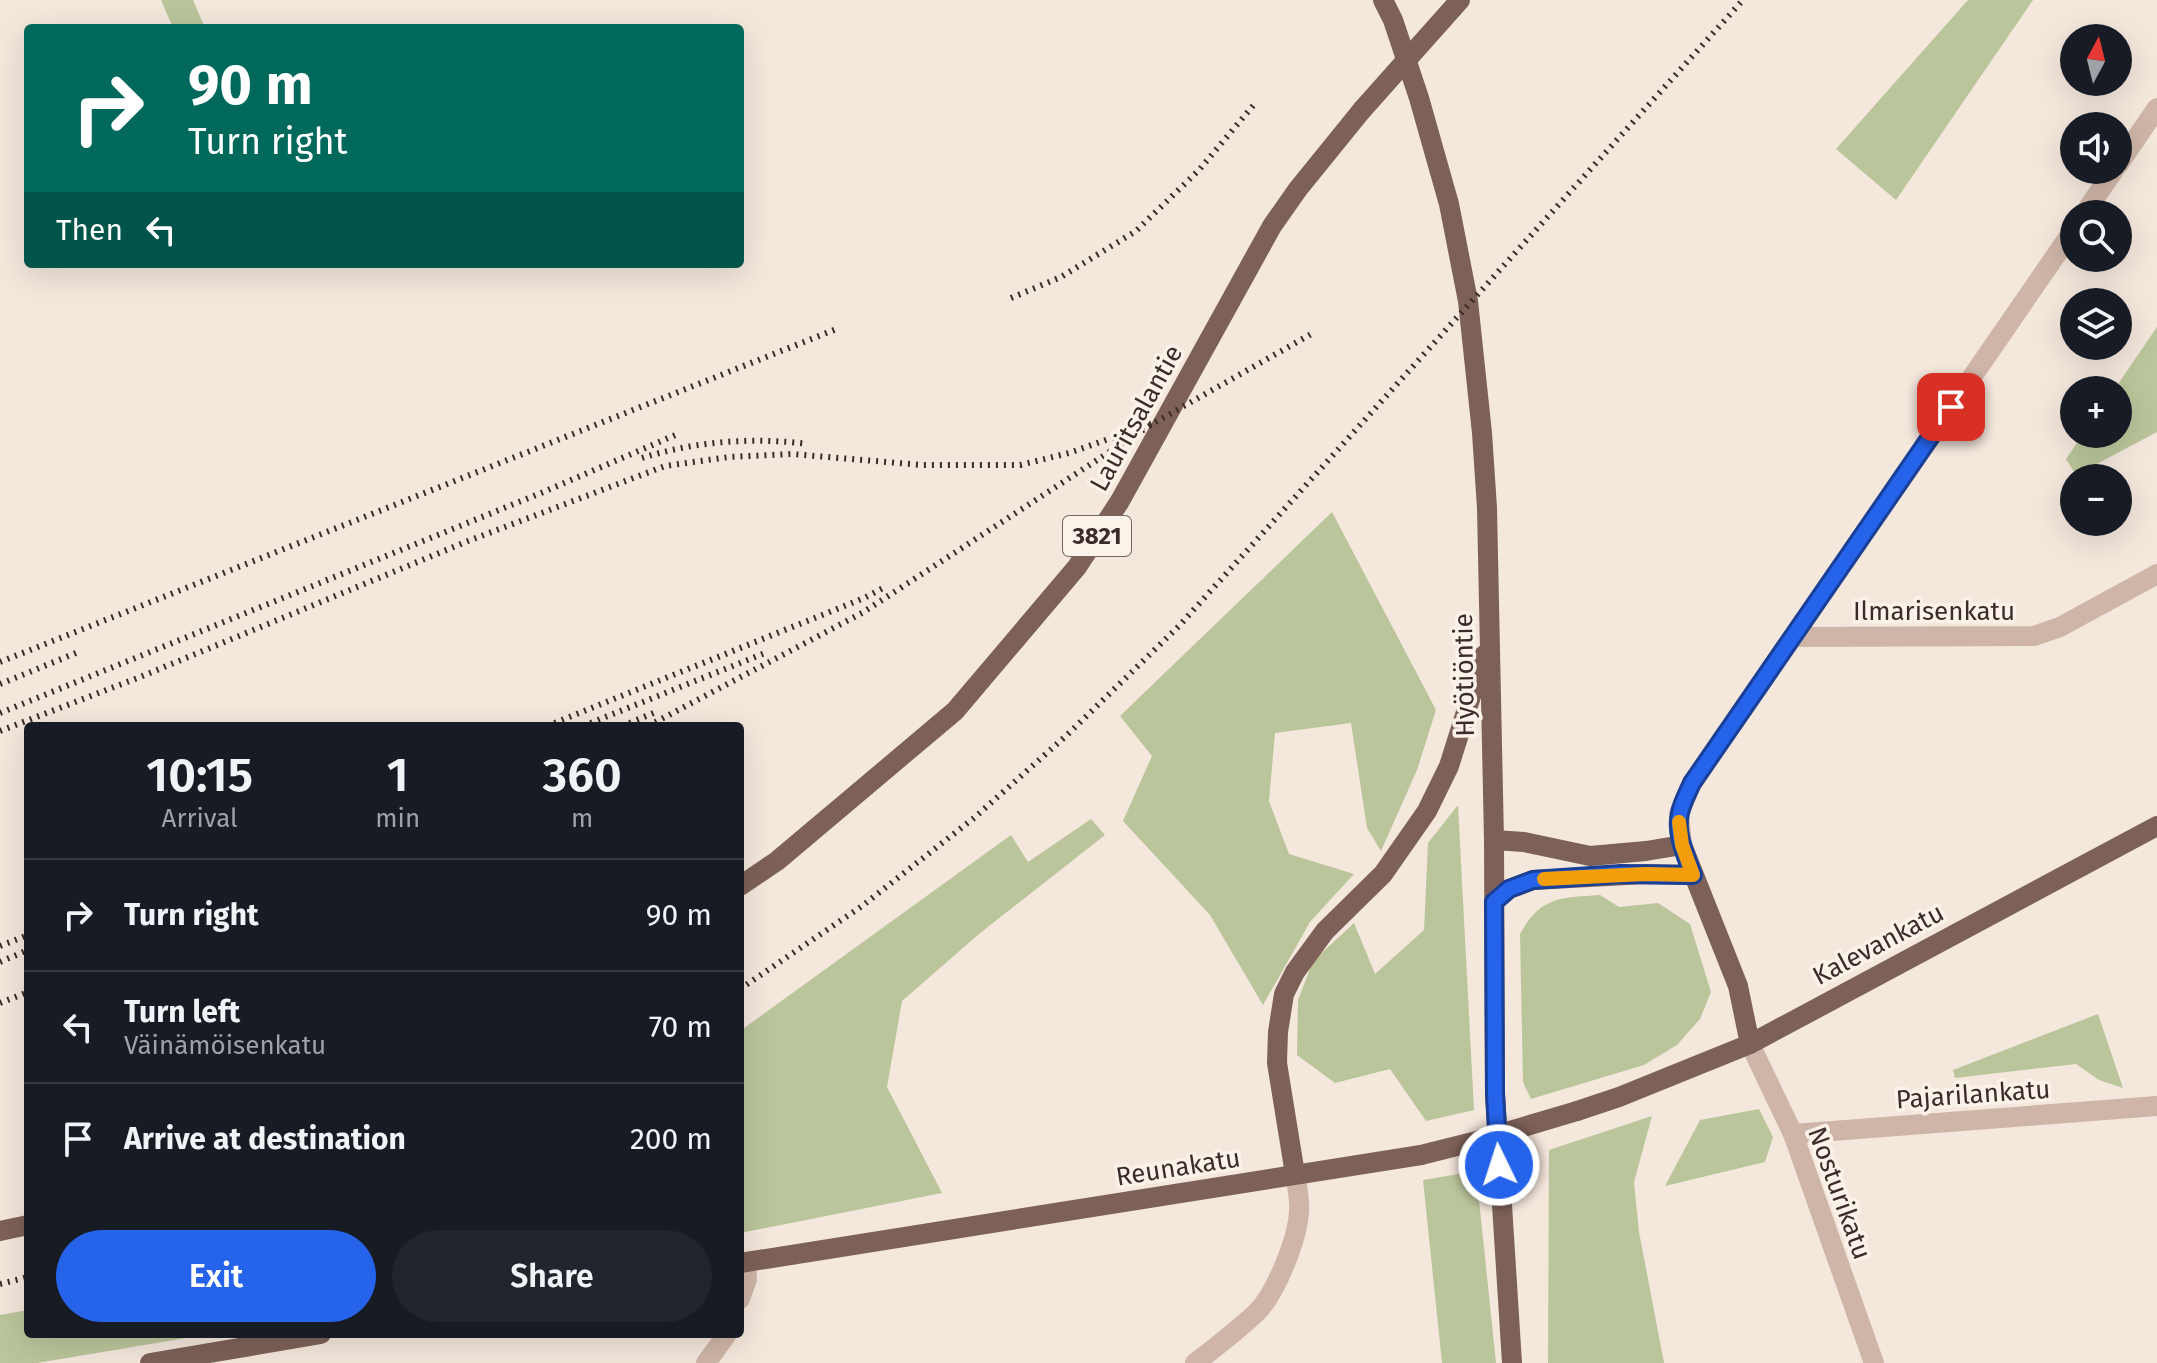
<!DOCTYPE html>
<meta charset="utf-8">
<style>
:root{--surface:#171b24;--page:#20242c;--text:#f1f3f6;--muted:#9ea1a6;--line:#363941;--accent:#2563eb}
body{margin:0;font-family:"Fira Sans",sans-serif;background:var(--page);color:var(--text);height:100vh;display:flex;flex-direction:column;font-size:30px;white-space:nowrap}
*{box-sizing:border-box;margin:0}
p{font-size:26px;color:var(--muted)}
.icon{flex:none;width:44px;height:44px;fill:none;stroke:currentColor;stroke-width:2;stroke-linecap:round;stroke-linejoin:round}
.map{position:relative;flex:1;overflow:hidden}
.drawer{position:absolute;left:24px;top:722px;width:720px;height:616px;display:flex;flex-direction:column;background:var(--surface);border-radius:8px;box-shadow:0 8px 32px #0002}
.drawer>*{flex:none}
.guide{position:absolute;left:24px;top:24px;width:720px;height:244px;border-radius:8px;box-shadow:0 8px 32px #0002;background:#00695c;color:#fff;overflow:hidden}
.needle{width:52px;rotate:7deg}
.controls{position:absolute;left:2060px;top:24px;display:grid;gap:16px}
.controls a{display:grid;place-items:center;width:72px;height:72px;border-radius:50%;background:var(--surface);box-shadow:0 8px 32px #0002;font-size:40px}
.pin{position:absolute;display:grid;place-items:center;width:68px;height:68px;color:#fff;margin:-34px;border-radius:16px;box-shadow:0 4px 12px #0006}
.me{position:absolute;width:88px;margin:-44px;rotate:356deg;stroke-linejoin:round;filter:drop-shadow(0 0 6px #0008)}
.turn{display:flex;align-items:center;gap:28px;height:168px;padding:0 32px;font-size:36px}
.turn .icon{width:104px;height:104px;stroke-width:2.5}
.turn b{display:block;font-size:56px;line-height:68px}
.then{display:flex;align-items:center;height:76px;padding:0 32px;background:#0003;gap:16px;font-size:30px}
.eta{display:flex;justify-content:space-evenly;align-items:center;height:136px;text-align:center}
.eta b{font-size:48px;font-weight:600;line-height:56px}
.action{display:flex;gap:16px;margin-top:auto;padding:16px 32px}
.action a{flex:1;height:92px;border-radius:48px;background:var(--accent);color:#fff;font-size:32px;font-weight:600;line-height:92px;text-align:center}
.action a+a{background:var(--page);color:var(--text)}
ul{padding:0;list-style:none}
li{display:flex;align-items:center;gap:24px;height:112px;padding:0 32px;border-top:2px solid var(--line)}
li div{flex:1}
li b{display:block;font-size:30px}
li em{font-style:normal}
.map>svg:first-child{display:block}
.green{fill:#bbc59b}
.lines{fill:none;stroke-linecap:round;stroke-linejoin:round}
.minor{stroke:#ceb5a7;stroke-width:20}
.major{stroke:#7d6158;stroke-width:20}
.rail{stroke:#3a2c28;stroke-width:6;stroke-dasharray:2 6;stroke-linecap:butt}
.major-bridge{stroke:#7d6158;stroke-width:20}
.route-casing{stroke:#184099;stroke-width:20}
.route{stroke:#2563eb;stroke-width:14}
.slow{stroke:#f59e0b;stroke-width:14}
.labels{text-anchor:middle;stroke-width:7;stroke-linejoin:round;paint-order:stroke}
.shield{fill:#fbf2e9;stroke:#746762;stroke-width:2}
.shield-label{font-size:24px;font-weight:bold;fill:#3a2c28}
.street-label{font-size:26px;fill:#3a2c28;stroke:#fbf2e9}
</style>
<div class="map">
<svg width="2157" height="1363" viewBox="0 0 2157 1363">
<rect width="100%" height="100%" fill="#f4e7dc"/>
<g class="green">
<polygon points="161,0 193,0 205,28 173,28"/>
<polygon points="1968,0 2033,0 1896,200 1836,149"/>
<polygon points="2157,327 2157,432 2076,475 2066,459 2083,434 2118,434 2118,390 2114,390"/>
<polygon points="1332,512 1436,710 1417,770 1381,851 1367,828 1351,723 1275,733 1269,801 1289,854 1354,874 1310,922 1263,1005 1210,915 1123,821 1152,756 1120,716"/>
<polygon points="1458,805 1474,1110 1426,1121 1390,1069 1335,1083 1297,1055 1298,1000 1313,961 1354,923 1375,974 1424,930 1428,843"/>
<polygon points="1091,819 1105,835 979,934 902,1001 887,1087 942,1193 740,1233 740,1031 1011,835 1028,862"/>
<path d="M1600,895L1619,907L1658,903L1690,924L1711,992L1700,1019L1677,1045L1644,1065L1531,1099L1523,1082L1520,934C1541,896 1560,898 1600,895Z"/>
<polygon points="2098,1014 2123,1088 2099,1080 2076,1064 1955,1078 1953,1070"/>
<polygon points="1759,1109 1773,1137 1765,1162 1665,1186 1700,1120"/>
<polygon points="1652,1116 1634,1182 1639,1232 1664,1363 1548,1363 1549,1150"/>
<polygon points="1476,1171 1496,1363 1442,1363 1423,1180"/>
<polygon points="28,1310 28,1334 210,1334 37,1363 0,1363 0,1315"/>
</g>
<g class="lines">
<g class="minor">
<polyline points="2118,165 2157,108"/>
<polyline points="2084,214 2114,170"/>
<polyline points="1793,637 2034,636 2060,627 2157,574"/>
<polyline points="1682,845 1679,814 1692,783 2074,229"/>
<polyline points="1750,1044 1793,1134 1874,1363"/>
<polyline points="1793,1134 2157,1106"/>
<polyline points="740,1299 747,1279 746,1262"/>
<polyline points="706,1363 727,1334"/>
<path d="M1195,1363C1216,1347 1238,1330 1257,1312C1276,1293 1298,1238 1299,1211C1300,1198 1297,1187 1295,1174"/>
</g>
<g class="major">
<polyline points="1383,0 1393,20 1419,98 1449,204 1468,301 1482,433 1487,508 1494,840 1495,1094 1512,1363"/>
<polyline points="1494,840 1524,842 1590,856 1646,851 1682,845 1738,986 1750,1044"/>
<polyline points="740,886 777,861 955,711 1077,567 1120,501 1272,226 1298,189 1362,110"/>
<polyline points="1494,902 1509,889 1533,880 1645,874 1693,875"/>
<polyline points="1577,1111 1619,1097 1750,1044 2157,826"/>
<polyline points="1295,1174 1277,1063 1278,1032 1284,994 1295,972 1325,931 1383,874 1427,811 1449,766 1484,655"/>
<polyline points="0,1231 28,1225"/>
<polyline points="740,1263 1421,1155"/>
<polyline points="150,1363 321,1334"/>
</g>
<g class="rail">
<polyline points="1011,298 1061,277 1136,231 1199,170 1257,101"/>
<path d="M642,458C696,441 753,437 808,444"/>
<polyline points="0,662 839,328"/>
<polyline points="0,684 81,651"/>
<polyline points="0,713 541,493 680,433"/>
<polyline points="547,726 864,598 883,588"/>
<polyline points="583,726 765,653"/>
<polyline points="622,726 656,712"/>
<polyline points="648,726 862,613 1154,423 1313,333"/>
<polyline points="0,731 140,677 468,541 665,466 729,457 792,454 922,465 1020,465 1069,453 1154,423"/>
<polyline points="0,946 28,935"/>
<polyline points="0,962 28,950"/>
<polyline points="740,989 862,906 974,818 1067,735 1179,626 1743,0"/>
<polyline points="0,1003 28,992"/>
<polyline points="0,1284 28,1277"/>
</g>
<g class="major-bridge">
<polyline points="1362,110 1460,0"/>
<polyline points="1421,1155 1473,1142 1577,1111"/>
</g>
</g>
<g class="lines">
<g class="route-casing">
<path id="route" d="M1499,1165L1495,1094L1494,902L1509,889L1533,880L1621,874L1693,875C1686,856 1675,834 1680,813C1682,803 1688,792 1692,783L1951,407"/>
</g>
<use href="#route" class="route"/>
<polyline class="slow" points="1544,879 1645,874 1693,875 1682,845 1679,822"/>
</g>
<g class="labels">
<rect class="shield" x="1063" y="516" width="68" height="40" rx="6"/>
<g class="shield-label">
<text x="1097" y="544">3821</text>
</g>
<g class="street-label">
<text transform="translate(1136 418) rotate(-61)" y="9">Lauritsalantie</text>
<text x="1934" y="620">Ilmarisenkatu</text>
<text transform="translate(1464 675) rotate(-91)" y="9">Hyötiöntie</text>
<text transform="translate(1878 944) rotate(-28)" y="9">Kalevankatu</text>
<text transform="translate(1973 1094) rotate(-4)" y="9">Pajarilankatu</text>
<text transform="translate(1178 1167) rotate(-9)" y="9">Reunakatu</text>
<text transform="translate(1840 1193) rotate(70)" y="9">Nosturikatu</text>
</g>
</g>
</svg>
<div class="controls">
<a><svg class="needle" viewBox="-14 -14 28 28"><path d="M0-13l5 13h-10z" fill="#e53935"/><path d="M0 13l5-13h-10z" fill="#9ea1a6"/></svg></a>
<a><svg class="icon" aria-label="sound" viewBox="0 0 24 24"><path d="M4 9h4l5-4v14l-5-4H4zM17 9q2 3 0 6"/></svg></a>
<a><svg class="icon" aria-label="search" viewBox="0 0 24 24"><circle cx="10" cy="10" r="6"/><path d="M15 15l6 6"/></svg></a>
<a><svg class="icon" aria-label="layers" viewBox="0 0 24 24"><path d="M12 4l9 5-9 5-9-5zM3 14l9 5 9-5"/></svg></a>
<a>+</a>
<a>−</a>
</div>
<div class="pin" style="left:1951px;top:407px;background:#d93025"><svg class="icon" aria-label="arrive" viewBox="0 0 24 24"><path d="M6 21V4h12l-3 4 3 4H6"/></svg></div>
<svg class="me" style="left:1499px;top:1165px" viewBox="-20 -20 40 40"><circle r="17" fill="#2563eb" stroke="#fff" stroke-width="3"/><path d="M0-11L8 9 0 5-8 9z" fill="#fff"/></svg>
<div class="guide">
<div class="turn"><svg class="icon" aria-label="right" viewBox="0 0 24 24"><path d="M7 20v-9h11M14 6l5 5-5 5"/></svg><div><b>90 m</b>Turn right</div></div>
<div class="then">Then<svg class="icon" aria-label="left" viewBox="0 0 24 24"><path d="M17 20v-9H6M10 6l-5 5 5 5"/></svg></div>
</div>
<section class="drawer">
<div class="eta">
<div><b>10:15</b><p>Arrival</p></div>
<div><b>1</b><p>min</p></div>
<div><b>360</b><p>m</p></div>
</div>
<ul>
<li><svg class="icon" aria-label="right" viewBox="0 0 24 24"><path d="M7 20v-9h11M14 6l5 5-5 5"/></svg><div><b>Turn right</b></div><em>90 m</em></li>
<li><svg class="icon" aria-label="left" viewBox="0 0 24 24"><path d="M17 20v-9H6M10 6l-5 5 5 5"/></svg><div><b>Turn left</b><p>Väinämöisenkatu</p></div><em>70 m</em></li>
<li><svg class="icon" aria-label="arrive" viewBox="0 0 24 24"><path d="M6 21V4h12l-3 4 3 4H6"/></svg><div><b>Arrive at destination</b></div><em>200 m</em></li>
</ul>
<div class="action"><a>Exit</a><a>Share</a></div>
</section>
</div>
